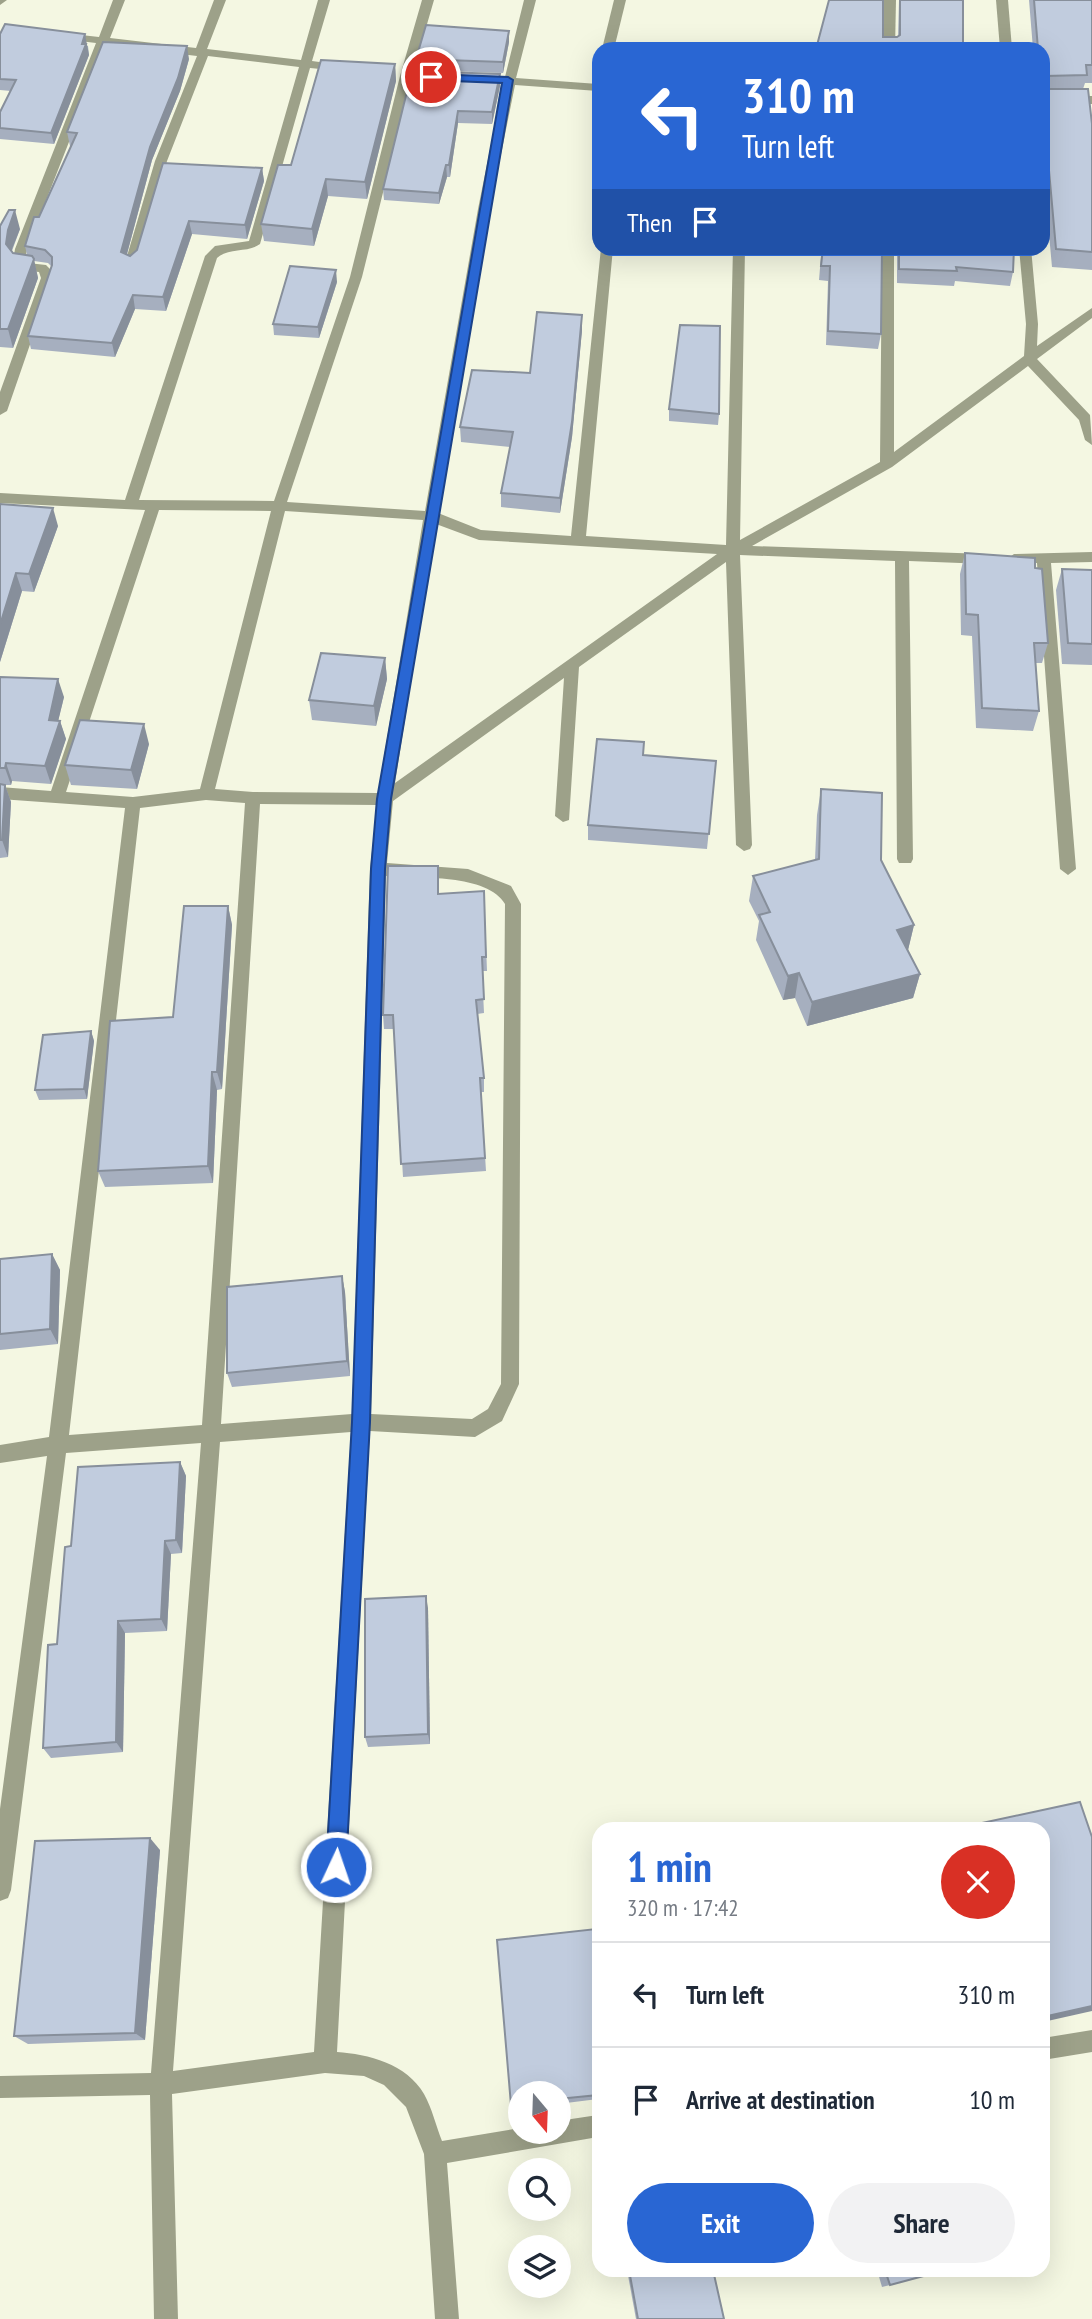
<!DOCTYPE html>
<meta charset="utf-8">
<style>
:root{--surface:#fff;--page:#f2f2f3;--text:#1f2937;--muted:#747a83;--line:#e0e1e3;--accent:#2966d3}
body{margin:0;font-family:"PT Sans Narrow",sans-serif;background:var(--page);color:var(--text);height:100vh;display:flex;flex-direction:column;font-size:26px;white-space:nowrap}
*{box-sizing:border-box;margin:0}
p{font-size:23px;color:var(--muted)}
.icon{flex:none;width:38px;height:38px;fill:none;stroke:currentColor;stroke-width:2;stroke-linecap:round;stroke-linejoin:round}
.map{position:relative;flex:1;overflow:hidden}
.side{position:absolute;left:592px;top:1822px;width:458px;height:455px;display:flex;flex-direction:column;background:var(--surface);border-radius:21px;box-shadow:0 7px 28px #0002}
.side>*{flex:none}
.top-card{position:absolute;left:592px;top:42px;width:458px;height:214px;border-radius:21px;box-shadow:0 7px 28px #0002;background:#2966d3;color:#fff;overflow:hidden}
.needle{width:46px;rotate:161deg}
.controls{position:absolute;left:508px;top:2081px;display:grid;gap:14px}
.controls a{display:grid;place-items:center;width:63px;height:63px;border-radius:50%;background:var(--surface);box-shadow:0 7px 28px #0002;font-size:35px}
.pin{position:absolute;display:grid;place-items:center;width:60px;height:60px;color:#fff;margin:-30px;border:4px solid #fff;border-radius:50%;box-shadow:0 2px 7px #0007}
.me{position:absolute;width:77px;margin:-38px;rotate:3deg;stroke-linejoin:round;filter:drop-shadow(0 0 5px #0008)}
.turn{display:flex;align-items:center;gap:24px;height:147px;padding:0 35px;font-size:32px}
.turn .icon{width:91px;height:91px;stroke-width:2.5}
.turn b{display:block;font-size:49px;line-height:60px}
.then{display:flex;align-items:center;height:66px;padding:0 35px;background:#0003;gap:14px;font-size:26px}
.round{display:grid;place-items:center;flex:none;width:74px;height:74px;border-radius:37px;background:var(--page)}
.overview{display:flex;align-items:center;justify-content:space-between;height:119px;padding:0 35px}
h1{font-size:42px;font-weight:700;line-height:52px;color:var(--accent)}
.primary-button{display:flex;gap:14px;margin-top:auto;padding:14px 35px}
.primary-button a{flex:1;height:80px;border-radius:42px;background:var(--accent);color:#fff;font-size:28px;font-weight:700;line-height:80px;text-align:center}
.primary-button a+a{background:var(--page);color:var(--text)}
ul{padding:0;list-style:none}
li{display:flex;align-items:center;gap:21px;height:105px;padding:0 35px;border-top:2px solid var(--line)}
li div{flex:1}
li b{display:block;font-size:26px}
li em{font-style:normal}
.map>svg:first-child{display:block}
.lines{fill:none;stroke-linecap:round;stroke-linejoin:round}
.street{fill:#9da189;fill-rule:evenodd}
.wall{fill:#a6afbf}
.shaded-wall{fill:#878f9b}
.building{fill:#c1ccde;stroke:#878f9b;stroke-width:2}
.route{fill:#2966d3;stroke:#1b4289;stroke-width:2}
</style>
<div class="map">
<svg width="1092" height="2319" viewBox="0 0 1092 2319">
<rect width="100%" height="100%" fill="#f4f7e2"/>
<g class="lines">
<g class="street">
<polygon points="0,0 7,0 0,5"/>
<path d="M113,0H125L110,38L196,48L214,0H226L207,49L301,60L318,0H330L312,61L341,65L347,68L341,71L310,68L260,244C248,253 229,247 217,258L139,500L274,501L350,277L400,76L422,0H434L412,76L362,277L287,502L425,511L478,209L503,84L492,80L498,76L505,77L524,0H536L516,78L598,84V91L515,85L490,209L438,513L481,530L571,536L601,248H613L586,536L726,545L733,248H745L740,540L880,462L882,248H894V452L1024,356L1026,324L1019,248H1031L1038,324L1037,346L1092,308V318L1037,359L1090,415L1092,445L1085,440L1079,420L1028,366L892,467L752,546L986,554L993,559L986,564L909,561L913,859L911,863H899L897,859L895,561L740,555L752,845L750,849L744,851L736,845L726,562L579,667L569,820L563,822L555,816L564,678L393,801L387,863L468,869L511,886L521,904L519,1384L502,1421L475,1437L370,1431L337,2052C368,2054 407,2064 424,2094C432,2108 436,2126 442,2141L520,2128V2132H558V2121L598,2115V2137L447,2163L459,2319H435L424,2154L406,2107L384,2085L364,2076L325,2073L172,2094L178,2319H154L150,2095L0,2098V2076L151,2073L201,1443L66,1453L11,1890L8,1898L0,1901V1809L47,1456L0,1463V1445L49,1437L125,808L0,799V787L51,791L145,510L0,503V493L125,500L205,256L215,246L249,241L299,67L208,56L167,161L137,263L131,267L125,263L155,161L197,56L107,45L27,249L25,261L28,263L46,265L53,272V278L7,411L0,415V392L41,278L39,272L20,270L13,261L15,249L96,43L63,39L57,36L63,33L99,37ZM159,510L271,511L200,789L133,797L66,792ZM285,511L423,520L378,793L253,792L215,789ZM436,524L479,540L717,554L395,783ZM206,800L245,803L202,1425L69,1435L140,808ZM260,804L377,805L370,869L352,1414L221,1424ZM386,876C418,878 488,874 505,904L501,1384L488,1409L472,1419L371,1414ZM351,1432L314,2052L173,2071L220,1442Z"/>
<polygon points="614,0 626,0 614,49 602,49"/>
<polygon points="884,0 896,0 895,49 883,49"/>
<polygon points="996,0 1008,0 1012,49 1000,49"/>
<rect x="1043" y="96" width="49" height="8"/>
<polygon points="1092,552 1092,562 1051,563 1076,869 1068,875 1060,869 1037,563 1014,564 1007,559 1014,554"/>
<polygon points="1092,2030 1092,2052 1043,2060 1043,2038"/>
</g>
</g>
<g class="wall">
<polygon points="899,0 963,0 963,49 883,37 898,37"/>
<polygon points="1029,0 1092,0 1092,83 1085,83 1083,89 1092,124 1092,270 1052,267 1043,168 1043,49 1033,49"/>
<polygon points="509,31 509,42 503,73 417,70 416,59"/>
<polygon points="0,34 88,46 89,55 54,144 0,139 0,112 11,91 0,90"/>
<polygon points="189,59 180,91 152,160 127,254 130,256 262,168 264,181 247,239 192,234 166,311 135,309 115,357 31,349 28,336 52,267 48,263 34,261 38,278 13,348 0,347 0,226 20,229 12,251 13,253 27,255 25,246 71,146 70,146 67,132"/>
<polygon points="395,64 396,81 367,199 328,196 314,246 264,241 261,224 291,165"/>
<polygon points="412,71 500,74 500,86 492,124 458,123 450,177 447,177 439,204 384,200 383,189"/>
<polygon points="772,248 882,248 881,334 878,349 826,345 828,281 819,280 821,256 771,252"/>
<polygon points="897,248 1014,248 1013,272 1010,286 955,281 954,286 897,283"/>
<polygon points="337,282 319,338 274,335 273,324"/>
<polygon points="582,330 572,437 560,513 501,507 501,493 510,447 461,442 460,427 530,373"/>
<polygon points="669,409 719,414 718,425 669,421"/>
<polygon points="0,504 58,526 34,592 22,591 0,662"/>
<polygon points="965,553 1035,568 1048,643 1042,663 1036,663 1039,711 1033,731 976,728 972,636 961,635 960,574"/>
<polygon points="1062,569 1092,570 1092,665 1062,664 1056,590"/>
<polygon points="385,658 387,679 376,726 312,720 309,700"/>
<polygon points="0,677 64,697 58,721 60,721 66,739 51,784 12,781 11,785 5,785 11,802 8,857 0,858"/>
<polygon points="149,744 137,789 71,785 65,765"/>
<polygon points="716,761 707,849 588,840 588,825"/>
<polygon points="821,789 881,860 914,925 908,950 920,974 913,998 807,1026 795,998 783,1000 756,940 759,921 749,901 753,876 815,860 817,815"/>
<polygon points="438,866 439,894 484,891 487,971 482,971 484,1013 477,1014 484,1078 484,1092 481,1092 486,1171 403,1177 394,1029 384,1029 383,1015"/>
<polygon points="228,906 232,925 222,1089 217,1090 213,1183 105,1187 98,1171"/>
<polygon points="91,1031 94,1041 87,1099 39,1100 35,1090"/>
<polygon points="52,1254 60,1270 58,1344 0,1350 0,1259"/>
<polygon points="342,1276 345,1292 350,1376 232,1387 227,1373"/>
<polygon points="180,1462 186,1476 182,1553 171,1554 167,1631 125,1633 123,1752 51,1758 43,1748 71,1546"/>
<polygon points="428,1608 430,1744 368,1747 365,1737"/>
<polygon points="160,1850 145,2040 28,2044 14,2036"/>
<polygon points="497,1940 598,1951 598,2099 558,2104 558,2093 520,2093 520,2108 512,2109"/>
<polygon points="627,2270 713,2270 724,2319 636,2319"/>
<polygon points="877,2270 946,2270 890,2285 882,2287"/>
</g>
<g class="shaded-wall">
<polygon points="509,31 509,42 503,73 503,62"/>
<polygon points="85,34 89,55 54,144 51,133"/>
<polygon points="187,46 189,59 180,91 152,160 124,265 121,252 150,147"/>
<polygon points="395,64 396,81 367,199 365,182"/>
<polygon points="500,74 500,86 492,124 492,112"/>
<polygon points="458,111 458,123 450,177 449,165"/>
<polygon points="446,165 447,177 439,204 439,193"/>
<polygon points="262,168 264,181 247,239 245,225"/>
<polygon points="326,179 328,196 314,246 312,229"/>
<polygon points="15,210 20,229 12,249 11,263 6,244 8,230"/>
<polygon points="189,221 192,234 166,311 163,297"/>
<polygon points="34,259 38,278 13,348 8,329"/>
<polygon points="336,270 337,282 319,338 318,327"/>
<polygon points="133,295 135,309 115,357 112,343"/>
<polygon points="582,315 582,330 572,437 560,513 560,498"/>
<polygon points="53,508 58,526 34,592 29,574"/>
<polygon points="16,573 22,591 0,662 0,625"/>
<polygon points="385,658 387,679 376,726 374,706"/>
<polygon points="58,679 64,697 54,738 49,720"/>
<polygon points="60,721 66,739 51,784 45,766"/>
<polygon points="144,724 149,744 137,789 131,770"/>
<polygon points="6,763 12,781 11,785 5,768"/>
<polygon points="5,785 11,802 8,857 2,840"/>
<polygon points="228,906 232,925 222,1089 217,1072"/>
<polygon points="914,925 908,950 897,930"/>
<polygon points="799,973 795,998 783,1000 788,976"/>
<polygon points="920,974 913,998 807,1026 812,1002"/>
<polygon points="91,1031 94,1041 87,1099 84,1089"/>
<polygon points="212,1072 217,1090 213,1183 208,1166"/>
<polygon points="52,1254 60,1270 58,1344 50,1329"/>
<polygon points="342,1276 345,1292 350,1376 347,1361"/>
<polygon points="180,1462 186,1476 182,1553 176,1540"/>
<polygon points="165,1541 171,1554 167,1631 161,1619"/>
<polygon points="426,1596 428,1608 430,1744 428,1734"/>
<polygon points="118,1621 125,1633 123,1752 116,1742"/>
<polygon points="150,1838 160,1850 145,2040 135,2033"/>
<polygon points="1092,2006 1092,2011 1043,2022 1043,2017"/>
</g>
<g class="building">
<polygon points="829,0 883,0 883,37 897,37 900,35 900,0 963,0 963,49 816,49"/>
<polygon points="1034,0 1092,0 1092,65 1086,65 1087,75 1045,76 1044,86 1047,89 1088,89 1092,124 1092,252 1056,249 1043,103 1043,49 1038,49"/>
<polygon points="5,24 85,34 82,44 86,44 51,133 0,128 0,112 16,80 0,79 0,34"/>
<polygon points="426,25 509,31 503,62 416,59"/>
<polygon points="103,42 187,46 178,78 150,147 121,252 130,256 137,250 163,163 262,168 245,225 189,221 163,297 133,295 112,343 28,336 52,265 52,257 45,250 25,246 34,217 39,217 77,133 67,132"/>
<polygon points="321,60 395,64 365,182 326,179 312,229 261,224 278,165 291,165"/>
<polygon points="412,71 500,74 492,112 458,111 449,165 446,165 439,193 383,189"/>
<polygon points="9,210 15,210 8,230 6,244 13,253 32,256 34,259 8,329 0,329 0,226"/>
<polygon points="823,248 882,248 881,334 828,331 830,266 821,266"/>
<polygon points="899,248 1014,248 1013,272 956,267 957,271 899,269"/>
<polygon points="290,266 336,270 318,327 273,324"/>
<polygon points="537,312 582,315 572,422 560,498 501,493 513,432 460,427 472,370 530,373"/>
<polygon points="680,325 720,326 719,414 669,409"/>
<polygon points="0,504 53,508 29,574 16,573 0,625"/>
<polygon points="965,553 1035,558 1035,568 1042,569 1048,643 1034,643 1039,711 982,708 978,615 966,614"/>
<polygon points="1062,569 1092,570 1092,644 1068,643"/>
<polygon points="321,653 385,658 374,706 309,700"/>
<polygon points="0,677 58,679 49,720 60,721 45,766 6,763 5,768 0,768"/>
<polygon points="80,720 144,724 131,770 65,765"/>
<polygon points="597,739 644,742 643,755 716,761 709,834 588,825"/>
<polygon points="0,784 5,785 2,840 0,840"/>
<polygon points="821,789 882,793 881,860 914,925 897,930 920,974 812,1002 799,973 788,976 759,915 770,912 753,876 819,859"/>
<polygon points="388,866 438,866 438,894 484,891 486,957 482,957 484,999 476,1000 484,1078 480,1078 485,1158 401,1164 393,1015 383,1015"/>
<polygon points="184,906 228,906 217,1072 212,1072 208,1166 98,1171 110,1021 173,1017"/>
<polygon points="91,1031 84,1089 35,1090 43,1035"/>
<polygon points="52,1254 50,1329 0,1334 0,1259"/>
<polygon points="342,1276 347,1361 227,1373 227,1287"/>
<polygon points="180,1462 176,1540 165,1541 161,1619 118,1621 116,1742 43,1748 48,1645 57,1644 65,1547 71,1546 78,1467"/>
<polygon points="426,1596 428,1734 365,1737 365,1599"/>
<polygon points="1080,1802 1092,1837 1092,2006 1043,2017 1043,1829 954,1829"/>
<polygon points="150,1838 135,2033 14,2036 35,1841"/>
<polygon points="596,1929 598,1951 598,2095 558,2099 558,2093 520,2093 520,2104 511,2105 497,1940"/>
<polygon points="629,2270 713,2270 724,2319 638,2319"/>
<polygon points="885,2270 946,2270 890,2285"/>
</g>
<polygon class="route" points="431,74 508,77 513,80 391,799 385,869 370,1422 346,1867 343,1874 336,1877 329,1874 326,1867 352,1422 371,869 377,799 502,83 427,80 426,77"/>
</svg>
<div class="controls">
<a><svg class="needle" viewBox="-14 -14 28 28"><path d="M0-13l5 13h-10z" fill="#e53935"/><path d="M0 13l5-13h-10z" fill="#747a83"/></svg></a>
<a><svg class="icon" aria-label="search" viewBox="0 0 24 24"><circle cx="10" cy="10" r="6"/><path d="M15 15l6 6"/></svg></a>
<a><svg class="icon" aria-label="layers" viewBox="0 0 24 24"><path d="M12 4l9 5-9 5-9-5zM3 14l9 5 9-5"/></svg></a>
</div>
<div class="pin" style="left:431px;top:77px;background:#d93025"><svg class="icon" aria-label="arrive" viewBox="0 0 24 24"><path d="M6 21V4h12l-3 4 3 4H6"/></svg></div>
<svg class="me" style="left:336px;top:1867px" viewBox="-20 -20 40 40"><circle r="17" fill="#2966d3" stroke="#fff" stroke-width="3"/><path d="M0-11L8 9 0 5-8 9z" fill="#fff"/></svg>
<div class="top-card">
<div class="turn"><svg class="icon" aria-label="left" viewBox="0 0 24 24"><path d="M17 20v-9H6M10 6l-5 5 5 5"/></svg><div><b>310 m</b>Turn left</div></div>
<div class="then">Then<svg class="icon" aria-label="arrive" viewBox="0 0 24 24"><path d="M6 21V4h12l-3 4 3 4H6"/></svg></div>
</div>
<section class="side">
<div class="overview"><div><h1>1 min</h1><p>320 m · 17:42</p></div><a class="round" style="background:#d93025;color:#fff"><svg class="icon" aria-label="close" viewBox="0 0 24 24"><path d="M6 6l12 12M18 6L6 18"/></svg></a></div>
<ul>
<li><svg class="icon" aria-label="left" viewBox="0 0 24 24"><path d="M17 20v-9H6M10 6l-5 5 5 5"/></svg><div><b>Turn left</b></div><em>310 m</em></li>
<li><svg class="icon" aria-label="arrive" viewBox="0 0 24 24"><path d="M6 21V4h12l-3 4 3 4H6"/></svg><div><b>Arrive at destination</b></div><em>10 m</em></li>
</ul>
<div class="primary-button"><a>Exit</a><a>Share</a></div>
</section>
</div>
